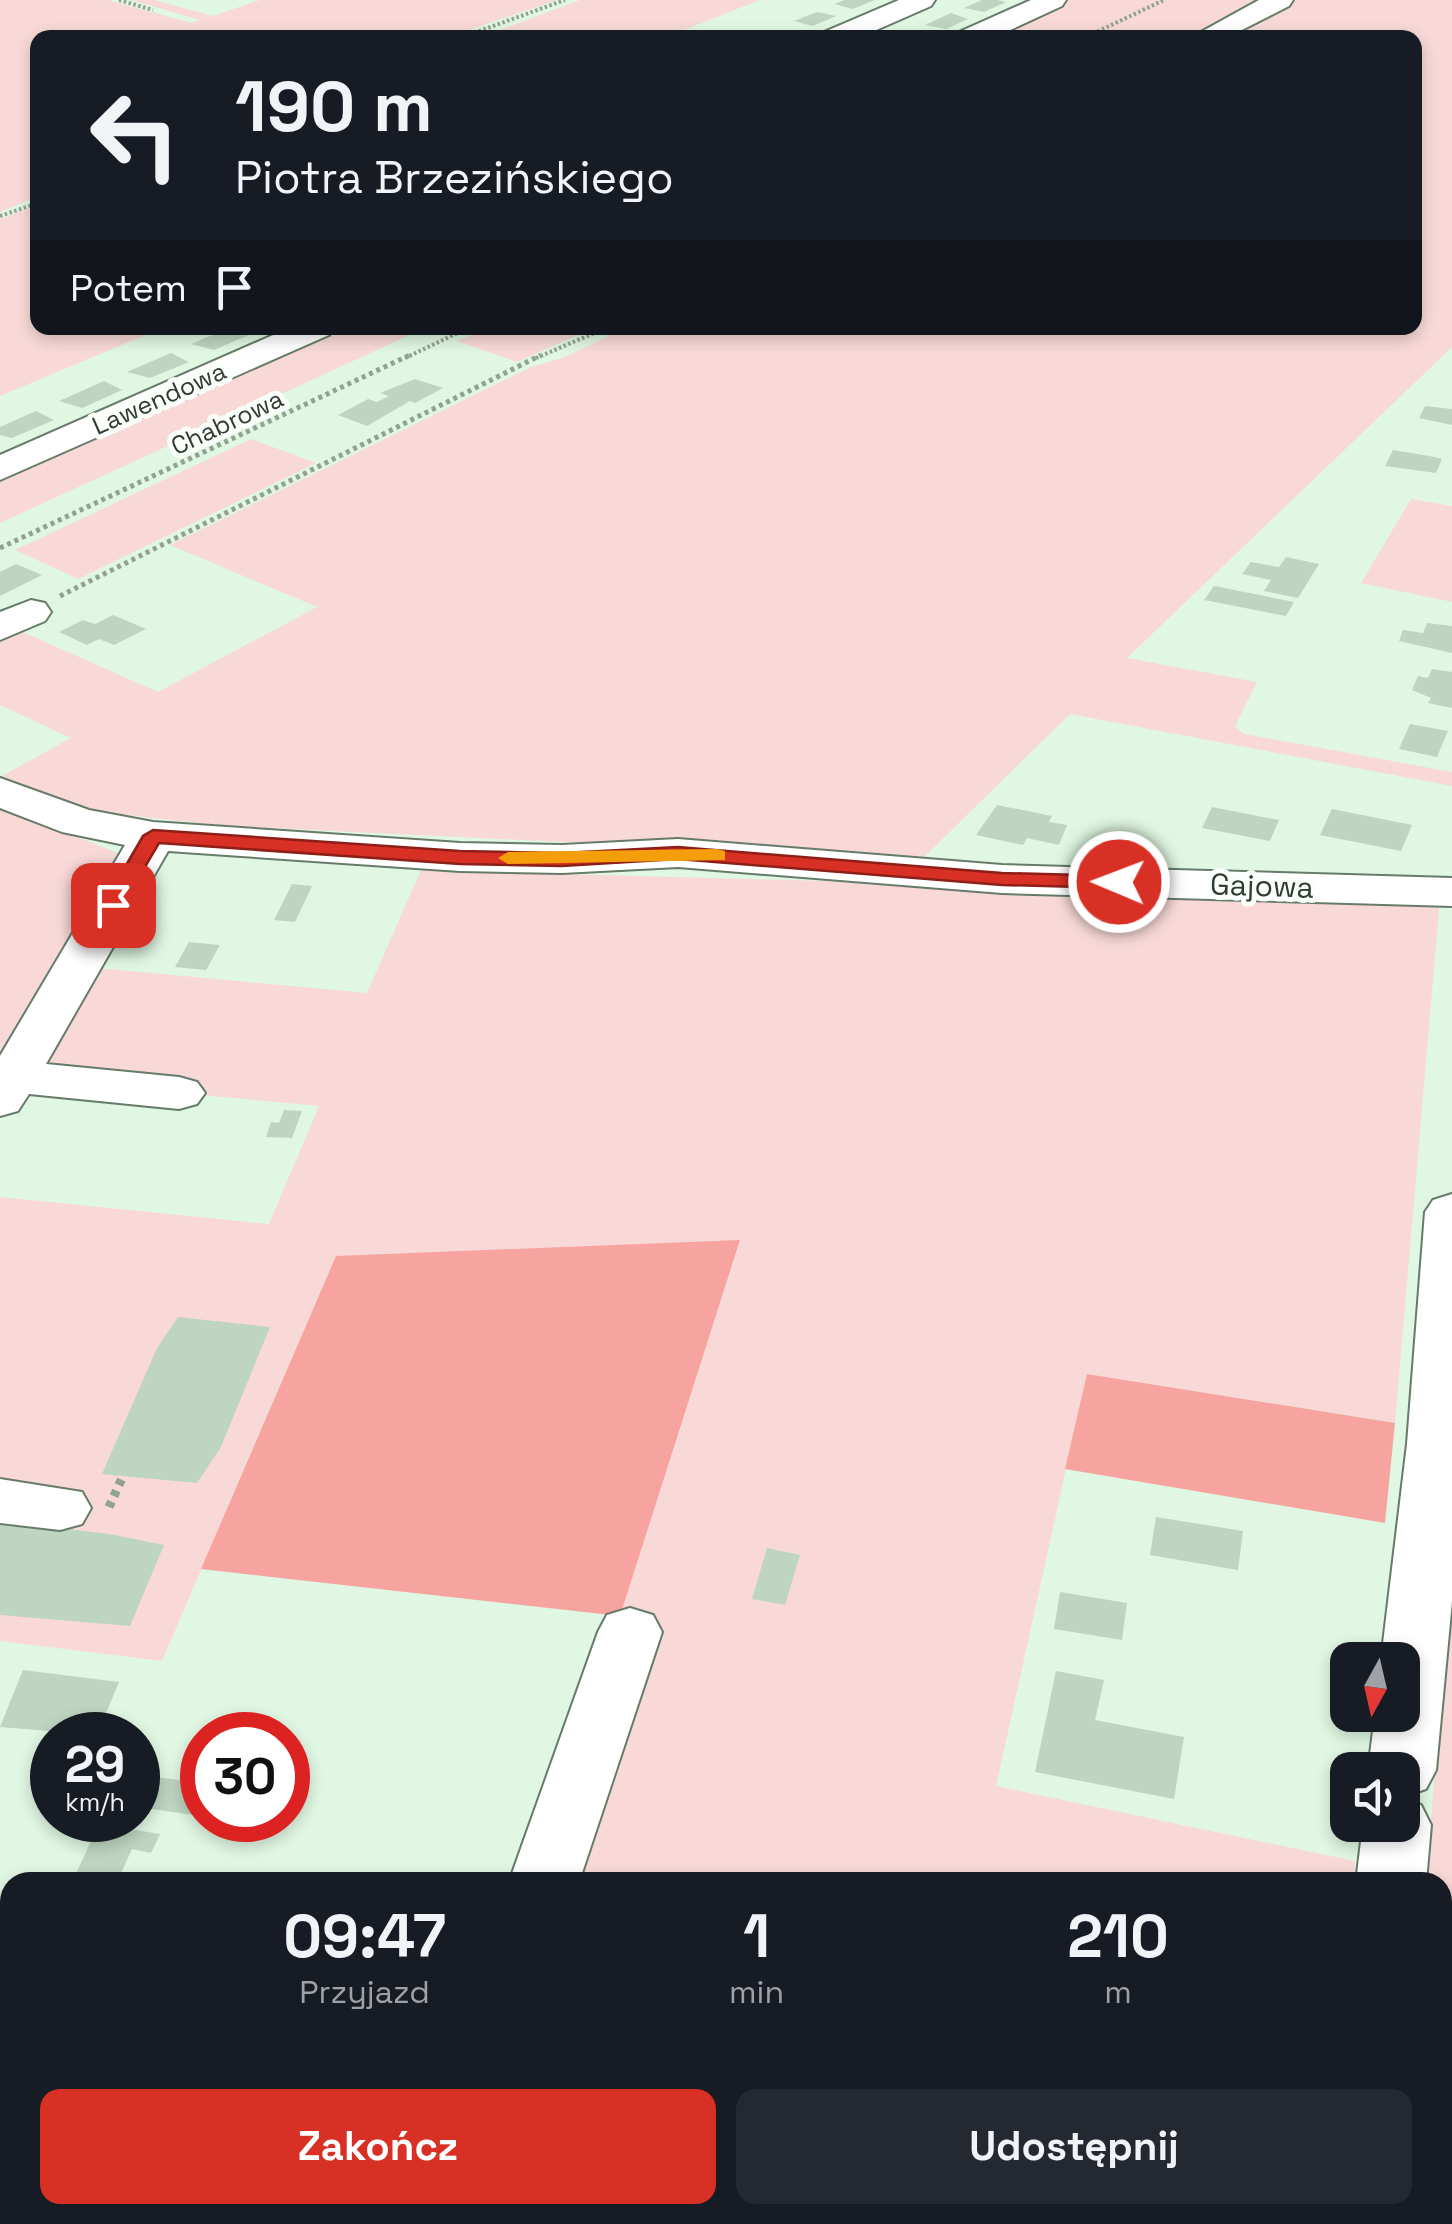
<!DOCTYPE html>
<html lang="pl">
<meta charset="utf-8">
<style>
:root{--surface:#171b24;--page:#242831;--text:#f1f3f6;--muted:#9ea1a6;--accent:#d93025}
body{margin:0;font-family:"Space Grotesk",sans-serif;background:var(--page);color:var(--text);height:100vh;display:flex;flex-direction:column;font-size:38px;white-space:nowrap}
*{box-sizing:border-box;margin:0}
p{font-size:32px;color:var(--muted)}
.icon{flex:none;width:55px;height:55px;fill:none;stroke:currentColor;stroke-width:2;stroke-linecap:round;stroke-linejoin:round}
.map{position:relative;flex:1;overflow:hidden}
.sheet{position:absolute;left:0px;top:1872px;width:1452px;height:352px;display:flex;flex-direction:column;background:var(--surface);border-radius:30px 30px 0 0;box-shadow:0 5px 15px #0003}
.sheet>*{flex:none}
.top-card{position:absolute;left:30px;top:30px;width:1392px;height:305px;border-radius:20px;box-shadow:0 5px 15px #0003;background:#171b24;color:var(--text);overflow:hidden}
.needle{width:65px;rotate:188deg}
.fabs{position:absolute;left:1330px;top:1642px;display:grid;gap:20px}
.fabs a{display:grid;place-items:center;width:90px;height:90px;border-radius:20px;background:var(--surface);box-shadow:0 5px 15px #0003;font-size:50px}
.speed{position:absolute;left:30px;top:1712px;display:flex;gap:20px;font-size:50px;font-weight:700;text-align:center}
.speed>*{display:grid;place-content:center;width:130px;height:130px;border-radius:50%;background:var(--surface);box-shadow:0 5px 15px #0003;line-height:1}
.speed small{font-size:25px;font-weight:400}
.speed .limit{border:15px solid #d22;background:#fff;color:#111}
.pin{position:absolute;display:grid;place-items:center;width:85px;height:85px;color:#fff;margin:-42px;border-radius:20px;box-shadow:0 5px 15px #0006}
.me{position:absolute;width:110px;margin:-55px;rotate:271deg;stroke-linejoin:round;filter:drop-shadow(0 0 8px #0008)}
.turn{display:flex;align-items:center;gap:35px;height:210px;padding:0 40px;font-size:45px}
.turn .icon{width:130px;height:130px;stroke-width:2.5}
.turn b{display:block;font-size:70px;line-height:85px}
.then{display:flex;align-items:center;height:95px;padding:0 40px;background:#0003;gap:20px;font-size:38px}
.eta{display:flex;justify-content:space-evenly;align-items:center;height:170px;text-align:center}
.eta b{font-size:60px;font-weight:700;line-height:70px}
.action{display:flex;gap:20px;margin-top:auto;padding:20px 40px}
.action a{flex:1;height:115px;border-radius:20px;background:var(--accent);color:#fff;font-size:40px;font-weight:700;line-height:115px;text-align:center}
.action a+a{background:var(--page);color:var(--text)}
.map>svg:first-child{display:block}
.green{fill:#f8d9d7}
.forest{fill:#f7a3a0}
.building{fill:#bed5c1}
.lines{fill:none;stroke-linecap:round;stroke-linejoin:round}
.minor-casing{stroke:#667b69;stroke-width:4}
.path-far2{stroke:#91a193;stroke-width:4;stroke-dasharray:2.5 2.5;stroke-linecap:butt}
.path-far1{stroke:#91a193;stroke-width:5;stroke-dasharray:4 4;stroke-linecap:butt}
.path{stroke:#91a193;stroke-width:9;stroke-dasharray:6 6;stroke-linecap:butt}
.minor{fill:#fff;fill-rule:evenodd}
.route{fill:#d93025;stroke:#8d1f18;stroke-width:2.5}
.slow{fill:#f59e0b}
.labels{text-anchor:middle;stroke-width:10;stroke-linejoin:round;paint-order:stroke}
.far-street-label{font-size:25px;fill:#323b33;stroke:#fafffb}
.street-label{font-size:30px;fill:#323b33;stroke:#fafffb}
</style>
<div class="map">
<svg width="1452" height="2224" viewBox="0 0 1452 2224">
<rect width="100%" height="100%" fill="#e0f7e3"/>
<g class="green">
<polygon points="0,0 108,0 191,23 200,20 131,0 154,0 213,16 260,0 557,0 449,37 38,38 37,197 0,212"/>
<polygon points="580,0 760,0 666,37 481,37"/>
<polygon points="1065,0 1274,0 1201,37 981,38"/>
<polygon points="1291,0 1452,0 1452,347 1127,658 1257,682 1235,726 1244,734 1452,772 1452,786 1070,714 922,859 226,826 63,808 0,784 0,777 71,738 0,705 0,637 16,629 158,692 317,607 170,545 531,367 565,357 625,328 1415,328 1415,38 1216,37"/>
<polygon points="37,205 38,328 162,328 0,396 0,219"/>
<polygon points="331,328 425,328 0,523 0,478"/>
<polygon points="487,328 593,328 517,362 457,341"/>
<polygon points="251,439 316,463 78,579 15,550"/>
<polygon points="1411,499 1452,506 1452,602 1361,583"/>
<polygon points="0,806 125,856 0,1070"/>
<polygon points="421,870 1440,898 1395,1423 1087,1374 996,1786 1355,1861 1353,1882 533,1882 740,1241 312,1311 162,1661 0,1641 0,1197 269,1224 319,1106 202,1095 182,1075 163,1083 30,1070 88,967 367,993"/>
<polygon points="1452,1511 1452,1927 1443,1925 1442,1882 1427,1882"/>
</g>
<g class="forest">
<polygon points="740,1240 620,1616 201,1569 336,1256"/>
<polygon points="1087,1374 1395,1423 1385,1523 1065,1469"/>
<polygon points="902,2215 1319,2215 1318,2224 900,2224"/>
</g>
<g class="building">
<polygon points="845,0 875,0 853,9 834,4"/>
<polygon points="982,0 997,0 1006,2 984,12 964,8"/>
<polygon points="817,12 836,16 813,26 794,21"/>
<polygon points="951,13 968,19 946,29 925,25"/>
<polygon points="229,328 251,334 214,350 191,344"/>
<polygon points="171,353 189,362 150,378 127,372"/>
<polygon points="415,379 443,388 415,403 410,401 367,426 338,415 368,399 377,402 389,396 380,393"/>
<polygon points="104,381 122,390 82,408 59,401"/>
<polygon points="1425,406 1452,409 1452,425 1419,418"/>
<polygon points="36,411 54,420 12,438 0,435 0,427"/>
<polygon points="1393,450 1429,456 1442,459 1436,473 1385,466"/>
<polygon points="1286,557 1319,564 1298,598 1264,591 1271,580 1242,574 1251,562 1279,567"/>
<polygon points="16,564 42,575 0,596 0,572"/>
<polygon points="1214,586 1294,602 1286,616 1204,600"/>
<polygon points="113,615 146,629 114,645 99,639 87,645 59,632 83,620 95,624"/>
<polygon points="1427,623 1452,626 1452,653 1399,641 1403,630 1423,633"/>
<polygon points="1432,669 1452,672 1452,708 1428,703 1431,698 1412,690 1418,676 1428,678"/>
<polygon points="1410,724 1448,731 1437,757 1399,749"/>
<polygon points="997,805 1052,816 1049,822 1067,825 1059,845 1027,838 1023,845 976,835"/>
<polygon points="1212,807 1279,820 1270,841 1202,828"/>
<polygon points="1332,809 1412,825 1401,851 1320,835"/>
<polygon points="292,884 312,886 295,922 274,920"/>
<polygon points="189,942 220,945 206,970 175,967"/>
<polygon points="284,1110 302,1111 292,1138 266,1137 271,1122 279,1123"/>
<polygon points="178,1317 270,1327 221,1447 197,1483 102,1474 157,1348"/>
<polygon points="1156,1517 1243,1531 1238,1570 1150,1555"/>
<polygon points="0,1521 110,1534 164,1545 130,1626 0,1615"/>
<polygon points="767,1548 800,1555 785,1605 752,1599"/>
<polygon points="1060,1592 1127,1603 1122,1640 1054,1629"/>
<polygon points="23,1670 119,1682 97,1735 0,1727"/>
<polygon points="1056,1671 1104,1680 1095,1720 1184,1737 1174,1799 1035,1772"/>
<polygon points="198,1775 202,1775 202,1800 193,1815 138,1807 138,1795 146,1776 196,1782"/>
<polygon points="99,1824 160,1834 151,1853 132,1849 117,1882 72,1882"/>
</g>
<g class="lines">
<g class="minor-casing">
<g id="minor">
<polygon points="899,0 935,0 931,6 858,38 820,38 824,32"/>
<polygon points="1031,0 1066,0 1062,6 993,38 955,38 959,32"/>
<polygon points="1259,0 1293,0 1289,6 1226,38 1190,38"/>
<polygon points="289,328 334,328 329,335 0,480 0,455"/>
<polygon points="31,600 45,603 51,612 45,621 0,640 0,612"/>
<polygon points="0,778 89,810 153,822 460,843 562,845 678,839 1002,865 1452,878 1452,906 1002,893 678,867 562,873 460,871 168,851 46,1064 179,1077 197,1082 205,1093 197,1104 179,1109 29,1094 18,1111 0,1116 0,1056 125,845 62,832 0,808"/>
<polygon points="1452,1194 1452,1601 1436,1770 1426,1789 1402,1797 1402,1770 1368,1770 1375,1715 1402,1715 1402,1660 1381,1660 1407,1444 1425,1212 1433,1200"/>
<polygon points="0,1479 82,1492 91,1508 82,1524 60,1530 0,1523"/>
<polygon points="630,1608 653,1615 662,1632 579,1882 509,1882 598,1632 607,1615"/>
<polygon points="1402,1799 1421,1805 1431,1825 1426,1882 1356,1882 1363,1825 1402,1825"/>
<polygon points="407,2215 485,2215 482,2224 404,2224"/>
<polygon points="1319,2215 1397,2215 1396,2224 1318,2224"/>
</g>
</g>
<g class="path-far2">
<polyline points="119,0 153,10"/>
<polyline points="460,38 565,0"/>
<polyline points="1084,38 1164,0"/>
<polyline points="0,216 38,203"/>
<polyline points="405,358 468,328"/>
<polyline points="536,358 606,328"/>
</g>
<g class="path-far1">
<polyline points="0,548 410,355"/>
<polyline points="60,596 541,355"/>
</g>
<polyline class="path" points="109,1507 123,1476"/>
<use href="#minor" class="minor"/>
</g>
<polygon class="route" points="153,830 460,851 562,853 678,847 1002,873 1119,876 1129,882 1119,888 1002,885 678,859 562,866 460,864 159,843 120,909 106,909 103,905 143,836"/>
<polygon class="slow" points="717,849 725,851 725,860 508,864 498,858 508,852"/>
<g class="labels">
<g class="far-street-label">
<text transform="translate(159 398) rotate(-24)" y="9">Lawendowa</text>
<text transform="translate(227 422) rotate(-25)" y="9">Chabrowa</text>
</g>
<g class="street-label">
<text transform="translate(1262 886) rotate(2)" y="10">Gajowa</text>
</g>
</g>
</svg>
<div class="fabs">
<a><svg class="needle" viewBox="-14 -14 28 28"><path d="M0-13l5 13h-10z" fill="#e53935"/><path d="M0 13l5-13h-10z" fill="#9ea1a6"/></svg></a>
<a><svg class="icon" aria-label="sound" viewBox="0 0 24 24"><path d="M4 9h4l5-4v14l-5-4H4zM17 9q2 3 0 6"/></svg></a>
</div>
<div class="speed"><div>29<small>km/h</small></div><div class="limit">30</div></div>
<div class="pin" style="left:113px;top:905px;background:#d93025"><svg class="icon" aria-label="arrive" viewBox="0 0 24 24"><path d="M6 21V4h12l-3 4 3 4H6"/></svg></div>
<svg class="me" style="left:1119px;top:882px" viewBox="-20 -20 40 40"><circle r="17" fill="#d93025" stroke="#fff" stroke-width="3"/><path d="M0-11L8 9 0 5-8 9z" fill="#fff"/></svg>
<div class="top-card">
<div class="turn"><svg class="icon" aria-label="left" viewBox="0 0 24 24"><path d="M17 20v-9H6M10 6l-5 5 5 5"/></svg><div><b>190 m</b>Piotra Brzezińskiego</div></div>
<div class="then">Potem<svg class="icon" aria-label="arrive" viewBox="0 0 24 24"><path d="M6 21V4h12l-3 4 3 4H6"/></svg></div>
</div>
<section class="sheet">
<div class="eta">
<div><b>09:47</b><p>Przyjazd</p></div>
<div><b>1</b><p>min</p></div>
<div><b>210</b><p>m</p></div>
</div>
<div class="action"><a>Zakończ</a><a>Udostępnij</a></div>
</section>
</div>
